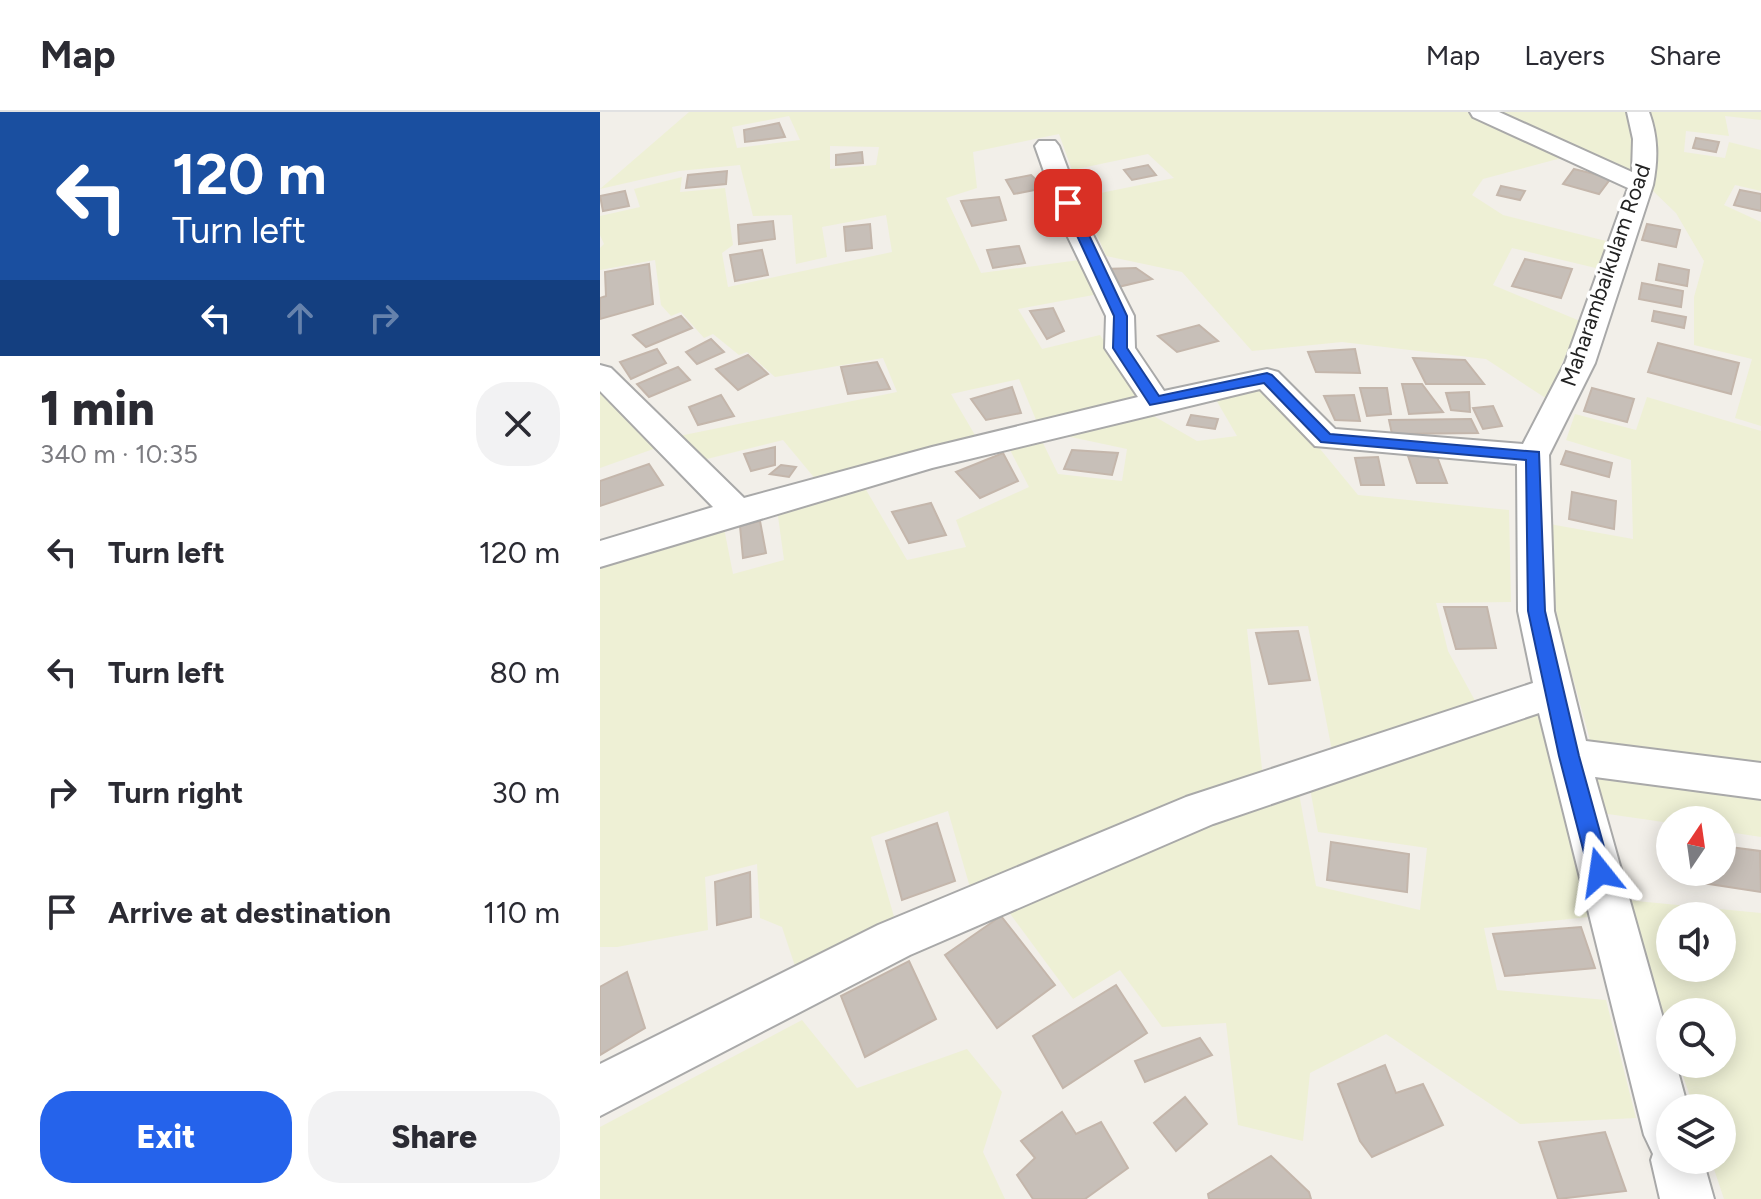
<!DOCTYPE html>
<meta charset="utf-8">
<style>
:root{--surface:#fff;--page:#f2f2f3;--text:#2b2b33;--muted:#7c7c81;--line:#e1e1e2;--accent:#2563eb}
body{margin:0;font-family:Figtree,sans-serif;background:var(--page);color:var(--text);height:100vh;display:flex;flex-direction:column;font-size:30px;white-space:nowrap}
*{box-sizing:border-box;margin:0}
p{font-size:26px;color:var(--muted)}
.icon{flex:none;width:44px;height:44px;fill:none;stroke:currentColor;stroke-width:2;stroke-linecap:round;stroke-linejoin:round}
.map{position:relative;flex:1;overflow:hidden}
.details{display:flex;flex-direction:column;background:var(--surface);width:600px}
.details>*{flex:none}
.top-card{background:#1a4fa0;color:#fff;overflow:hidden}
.needle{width:52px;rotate:13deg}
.fabs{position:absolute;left:1056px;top:694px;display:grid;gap:16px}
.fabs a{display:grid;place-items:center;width:80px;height:80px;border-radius:50%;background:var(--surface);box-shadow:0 4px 20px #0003;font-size:40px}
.pin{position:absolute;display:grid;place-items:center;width:68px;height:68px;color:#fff;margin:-34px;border-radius:16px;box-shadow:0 4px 12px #0006}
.me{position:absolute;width:88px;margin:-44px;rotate:345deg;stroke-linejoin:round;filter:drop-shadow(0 0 6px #0008)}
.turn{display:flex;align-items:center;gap:28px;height:168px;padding:0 40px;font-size:36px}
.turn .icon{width:104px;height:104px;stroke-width:2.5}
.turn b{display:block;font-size:56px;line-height:68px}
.lanes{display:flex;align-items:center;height:76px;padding:0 40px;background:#0003;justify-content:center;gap:40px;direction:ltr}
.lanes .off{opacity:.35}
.round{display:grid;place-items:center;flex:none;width:84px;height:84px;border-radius:32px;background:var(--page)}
.headline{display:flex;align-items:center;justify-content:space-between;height:136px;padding:0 40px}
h1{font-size:48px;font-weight:800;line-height:60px}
.button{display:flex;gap:16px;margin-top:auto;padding:16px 40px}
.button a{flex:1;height:92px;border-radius:32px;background:var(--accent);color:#fff;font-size:32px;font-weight:800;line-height:92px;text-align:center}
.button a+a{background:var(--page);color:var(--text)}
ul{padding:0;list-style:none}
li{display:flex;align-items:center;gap:24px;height:120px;padding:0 40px}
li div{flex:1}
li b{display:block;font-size:30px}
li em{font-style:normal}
header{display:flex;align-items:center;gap:48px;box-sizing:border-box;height:112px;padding:0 40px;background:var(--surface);border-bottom:2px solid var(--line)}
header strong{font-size:38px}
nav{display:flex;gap:44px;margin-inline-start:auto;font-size:28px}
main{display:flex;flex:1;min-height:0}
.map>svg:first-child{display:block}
.farmland{fill:#eef0d5;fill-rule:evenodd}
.building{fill:#c7bfb8;stroke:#c4b6ab;stroke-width:2}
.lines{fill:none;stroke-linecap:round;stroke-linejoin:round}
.minor-casing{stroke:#a9a9a9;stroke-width:4}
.minor{fill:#fff;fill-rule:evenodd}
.route{fill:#2563eb;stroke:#184099;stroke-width:2}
.labels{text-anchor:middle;stroke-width:7;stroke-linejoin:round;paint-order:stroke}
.street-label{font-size:22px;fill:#222;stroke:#fff}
</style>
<header>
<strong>Map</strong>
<nav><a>Map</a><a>Layers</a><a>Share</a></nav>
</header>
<main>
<section class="details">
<div class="top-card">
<div class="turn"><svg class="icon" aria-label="left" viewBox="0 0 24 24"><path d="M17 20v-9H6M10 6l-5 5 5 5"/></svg><div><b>120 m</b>Turn left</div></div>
<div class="lanes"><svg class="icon" aria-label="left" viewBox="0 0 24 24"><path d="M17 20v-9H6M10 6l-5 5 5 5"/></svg><svg class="icon off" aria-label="ahead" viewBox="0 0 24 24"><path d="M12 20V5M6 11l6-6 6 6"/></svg><svg class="icon off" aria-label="right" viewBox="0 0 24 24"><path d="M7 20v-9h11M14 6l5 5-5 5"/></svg></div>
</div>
<div class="headline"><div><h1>1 min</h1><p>340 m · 10:35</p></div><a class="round"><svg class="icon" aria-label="close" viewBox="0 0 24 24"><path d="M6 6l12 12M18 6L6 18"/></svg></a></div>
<ul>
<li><svg class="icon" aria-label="left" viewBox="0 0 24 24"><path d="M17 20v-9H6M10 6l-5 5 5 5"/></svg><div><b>Turn left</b></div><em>120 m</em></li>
<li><svg class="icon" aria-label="left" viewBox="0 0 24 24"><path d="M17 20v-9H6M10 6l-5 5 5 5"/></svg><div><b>Turn left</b></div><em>80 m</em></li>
<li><svg class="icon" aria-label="right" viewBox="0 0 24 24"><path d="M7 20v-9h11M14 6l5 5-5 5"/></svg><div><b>Turn right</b></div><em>30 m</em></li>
<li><svg class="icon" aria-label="arrive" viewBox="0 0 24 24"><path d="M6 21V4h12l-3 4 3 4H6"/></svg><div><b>Arrive at destination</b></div><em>110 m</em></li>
</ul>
<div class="button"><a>Exit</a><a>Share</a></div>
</section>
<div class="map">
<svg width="1161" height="1087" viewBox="0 0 1161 1087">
<rect width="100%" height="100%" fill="#f2efe9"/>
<g class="farmland">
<path d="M89,0H871L965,45L883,67L872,83L903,103L1006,129L1000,157L912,136L893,173L980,209L947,287L886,247L742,230L652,239L582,160L506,144L481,85L574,66L548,42L472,58L459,22L373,40L377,76L346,86L381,161L487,147L504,181L418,197L442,237L500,223L542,285L439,315L419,267L351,282L379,330L217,369L183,328L99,349L79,324L297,280L283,246L175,265L147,240L139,243L113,222L104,226L81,200L71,204L61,193L55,148L0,158V136L4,132L0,123V104L40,95L34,77L82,65L80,80L125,76L133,133L122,141L128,175L292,140L286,103L222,115L227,145L196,152L192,103L153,104L140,53L79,59L0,77ZM189,4L200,28L137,36L132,15ZM230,34L279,35L276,53L230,57Z"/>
<polygon points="887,0 1033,0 1037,67"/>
<polygon points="1045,0 1161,0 1161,8 1125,4 1129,24 1086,19 1084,40 1125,46 1129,30 1161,38 1161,79 1135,73 1124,93 1161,110 1161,314 1135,306 1152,247 1094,233 1094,185 1104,149 1076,101 1050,76 1056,49 1052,16"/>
<polygon points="0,274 59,335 0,356"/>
<polygon points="669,275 758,383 909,398 911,490 836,491 848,539 879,596 733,644 708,514 647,517 663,666 371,779 348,699 271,725 295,808 198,863 182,815 160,806 157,752 105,765 108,818 17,835 0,835 0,450 123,411 133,462 184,448 177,397 265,376 307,448 366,435 356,408 429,375 409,336 442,329 458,362 522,369 527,337 466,324 552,303 597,329 637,324 615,286"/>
<polygon points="1047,285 1161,319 1161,656 990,628 958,512 944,411 1033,427 1031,348 966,328 975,302 1036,318"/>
<polygon points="948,590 998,804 884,816 897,878 1006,888 1036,1006 920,1012 786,922 710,961 703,1029 638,1013 626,911 562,915 520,858 473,887 400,788 698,676 716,774 820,798 827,736 718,720 709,671"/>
<polygon points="989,661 1161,686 1161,725 1122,719 1122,708 1070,708 1070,711 1001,701"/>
<path d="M1026,788L1161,801V1087H1124L1111,1048H1122V996H1094L1079,952H1122V900H1070V923ZM1070,804H1122V856H1070Z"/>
<polygon points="202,908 257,976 367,937 402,980 383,1040 405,1087 0,1087 0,1015"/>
</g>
<g class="building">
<polygon points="179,11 185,25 145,30 144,18"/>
<polygon points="1096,26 1119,30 1116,40 1093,36"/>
<polygon points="262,40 263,51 236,53 236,43"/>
<polygon points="548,53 556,63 532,68 524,58"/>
<polygon points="974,57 1011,66 999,82 963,72"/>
<polygon points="127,59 126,72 86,76 88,63"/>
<polygon points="431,63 445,76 414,82 406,68"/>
<polygon points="901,74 925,79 920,88 897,83"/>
<polygon points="1140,78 1161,82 1161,99 1134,93"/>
<polygon points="25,79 29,94 3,99 0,84"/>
<polygon points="399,85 406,108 372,114 361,89"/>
<polygon points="173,109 175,127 139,132 138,113"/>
<polygon points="270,112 272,136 246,139 244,115"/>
<polygon points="1047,112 1080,118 1076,135 1042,128"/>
<polygon points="419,134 425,151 393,156 387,138"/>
<polygon points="162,138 168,163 135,169 130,143"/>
<polygon points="925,147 972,157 961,186 912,174"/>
<polygon points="49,152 53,192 0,207 0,186 6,184 5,160"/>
<polygon points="1059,152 1089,158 1087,174 1056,168"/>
<polygon points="536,156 552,167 518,175 505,157"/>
<polygon points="1042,171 1083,179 1081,195 1039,187"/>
<polygon points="453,196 464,219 447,227 430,199"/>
<polygon points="1054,199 1086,205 1084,216 1052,209"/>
<polygon points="81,204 92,216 46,235 33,223"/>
<polygon points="599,213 618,229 577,240 558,224"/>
<polygon points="111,227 124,240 97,252 86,240"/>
<polygon points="1058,231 1139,251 1131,282 1048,260"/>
<polygon points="57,237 66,251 31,267 20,250"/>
<polygon points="755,237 760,261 716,260 708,240"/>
<polygon points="148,243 168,262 138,278 116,257"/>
<polygon points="813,246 865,248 884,272 826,272"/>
<polygon points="277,250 290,277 248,282 241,255"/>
<polygon points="78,255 90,268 49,285 37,272"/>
<polygon points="802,272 822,272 843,300 809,302"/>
<polygon points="412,275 421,301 386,308 371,287"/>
<polygon points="760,276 787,276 791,302 767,304"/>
<polygon points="992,276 1034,287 1027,310 984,299"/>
<polygon points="869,280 870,300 851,298 846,281"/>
<polygon points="121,283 134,304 98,313 89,295"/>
<polygon points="754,283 760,309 735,308 724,284"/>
<polygon points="893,294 902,314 883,317 873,296"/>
<polygon points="591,303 618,307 615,317 587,313"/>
<polygon points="871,307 878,321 792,322 789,308"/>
<polygon points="175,335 175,353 151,359 144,342"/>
<polygon points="472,338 518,341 512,363 464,357"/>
<polygon points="966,339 1012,351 1009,365 961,352"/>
<polygon points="403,341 418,369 380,386 356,360"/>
<polygon points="836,342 847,371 817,371 808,344"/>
<polygon points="778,345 784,373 761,373 755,346"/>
<polygon points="49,352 63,373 0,394 0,369"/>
<polygon points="181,353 196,355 189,365 170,362"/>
<polygon points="972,380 1016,389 1014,417 969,407"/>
<polygon points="331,391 346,423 309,431 292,400"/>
<polygon points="160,409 166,441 143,446 140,414"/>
<polygon points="844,495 887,495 896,536 856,537"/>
<polygon points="698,519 710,568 669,572 656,521"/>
<polygon points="337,711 355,769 302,788 286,729"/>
<polygon points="731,730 809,742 807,780 727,768"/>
<polygon points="1122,734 1160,739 1161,780 1103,771 1100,760 1122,760"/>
<polygon points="150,760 151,805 117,813 115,770"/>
<polygon points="401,804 455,873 397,916 345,843"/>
<polygon points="981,815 995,856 905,864 893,822"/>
<polygon points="309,849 336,907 265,945 241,884"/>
<polygon points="27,860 45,916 0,943 0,875"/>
<polygon points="516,873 547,921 463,976 433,924"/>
<polygon points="600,926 612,943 545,970 535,949"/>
<polygon points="785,953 796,981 823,972 843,1013 772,1045 760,1029 738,972"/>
<polygon points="585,985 607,1012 576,1039 554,1011"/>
<polygon points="462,1000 476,1022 501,1010 528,1056 485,1087 433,1087 417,1063 435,1046 421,1029"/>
<polygon points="1005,1020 1026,1079 958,1087 939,1030"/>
<polygon points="671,1044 709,1080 711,1087 609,1087 608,1082"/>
</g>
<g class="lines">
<g class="minor-casing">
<path id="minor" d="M870,0H899L1032,60L1033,27L1027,0H1049C1058,25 1058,47 1053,73L995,251L949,343L954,499L986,629L1161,651V687L995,665L1070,931V952H1076L1088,996H1070V1048H1103L1114,1087H1060L1051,1048L1053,1042L1044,1023L939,601L613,712L310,843L0,1004V952L278,813L586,685L933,571L918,499L917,352L715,334L660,277L332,356L0,455V429L113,395L0,279V253L11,256L144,386L332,335L538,285L505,236L506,204L465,119L435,34L439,29H455L459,34L491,119L534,204L535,236L564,279L667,257L678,260L735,317L923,332L965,251L1028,76L873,5Z"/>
</g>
<use href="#minor" class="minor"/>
</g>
<polygon class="route" points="468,87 474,91 527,204 527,236 559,284 667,261 672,263 730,322 939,340 945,499 979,644 1011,760 1007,767 1000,770 993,767 989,760 959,644 928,499 926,348 721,330 664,271 550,293 513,236 514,204 462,91"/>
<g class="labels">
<g class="street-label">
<text transform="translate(1005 163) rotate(-71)" y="8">Maharambaikulam Road</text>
</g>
</g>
</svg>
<div class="fabs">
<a><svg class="needle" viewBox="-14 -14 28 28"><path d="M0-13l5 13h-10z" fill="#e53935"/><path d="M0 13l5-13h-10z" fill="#7c7c81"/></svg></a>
<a><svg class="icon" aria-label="sound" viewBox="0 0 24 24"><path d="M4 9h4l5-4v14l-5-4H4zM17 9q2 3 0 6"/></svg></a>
<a><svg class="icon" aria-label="search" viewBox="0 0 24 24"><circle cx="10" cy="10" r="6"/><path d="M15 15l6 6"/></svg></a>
<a><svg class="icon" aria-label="layers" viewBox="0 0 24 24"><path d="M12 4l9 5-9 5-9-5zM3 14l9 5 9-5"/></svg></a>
</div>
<div class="pin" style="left:468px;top:91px;background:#d93025"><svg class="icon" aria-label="arrive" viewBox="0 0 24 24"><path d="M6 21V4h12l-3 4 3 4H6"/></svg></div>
<svg class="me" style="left:1000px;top:760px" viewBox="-20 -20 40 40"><path d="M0-17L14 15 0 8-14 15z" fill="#2563eb" stroke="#fff" stroke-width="4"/></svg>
</div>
</main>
